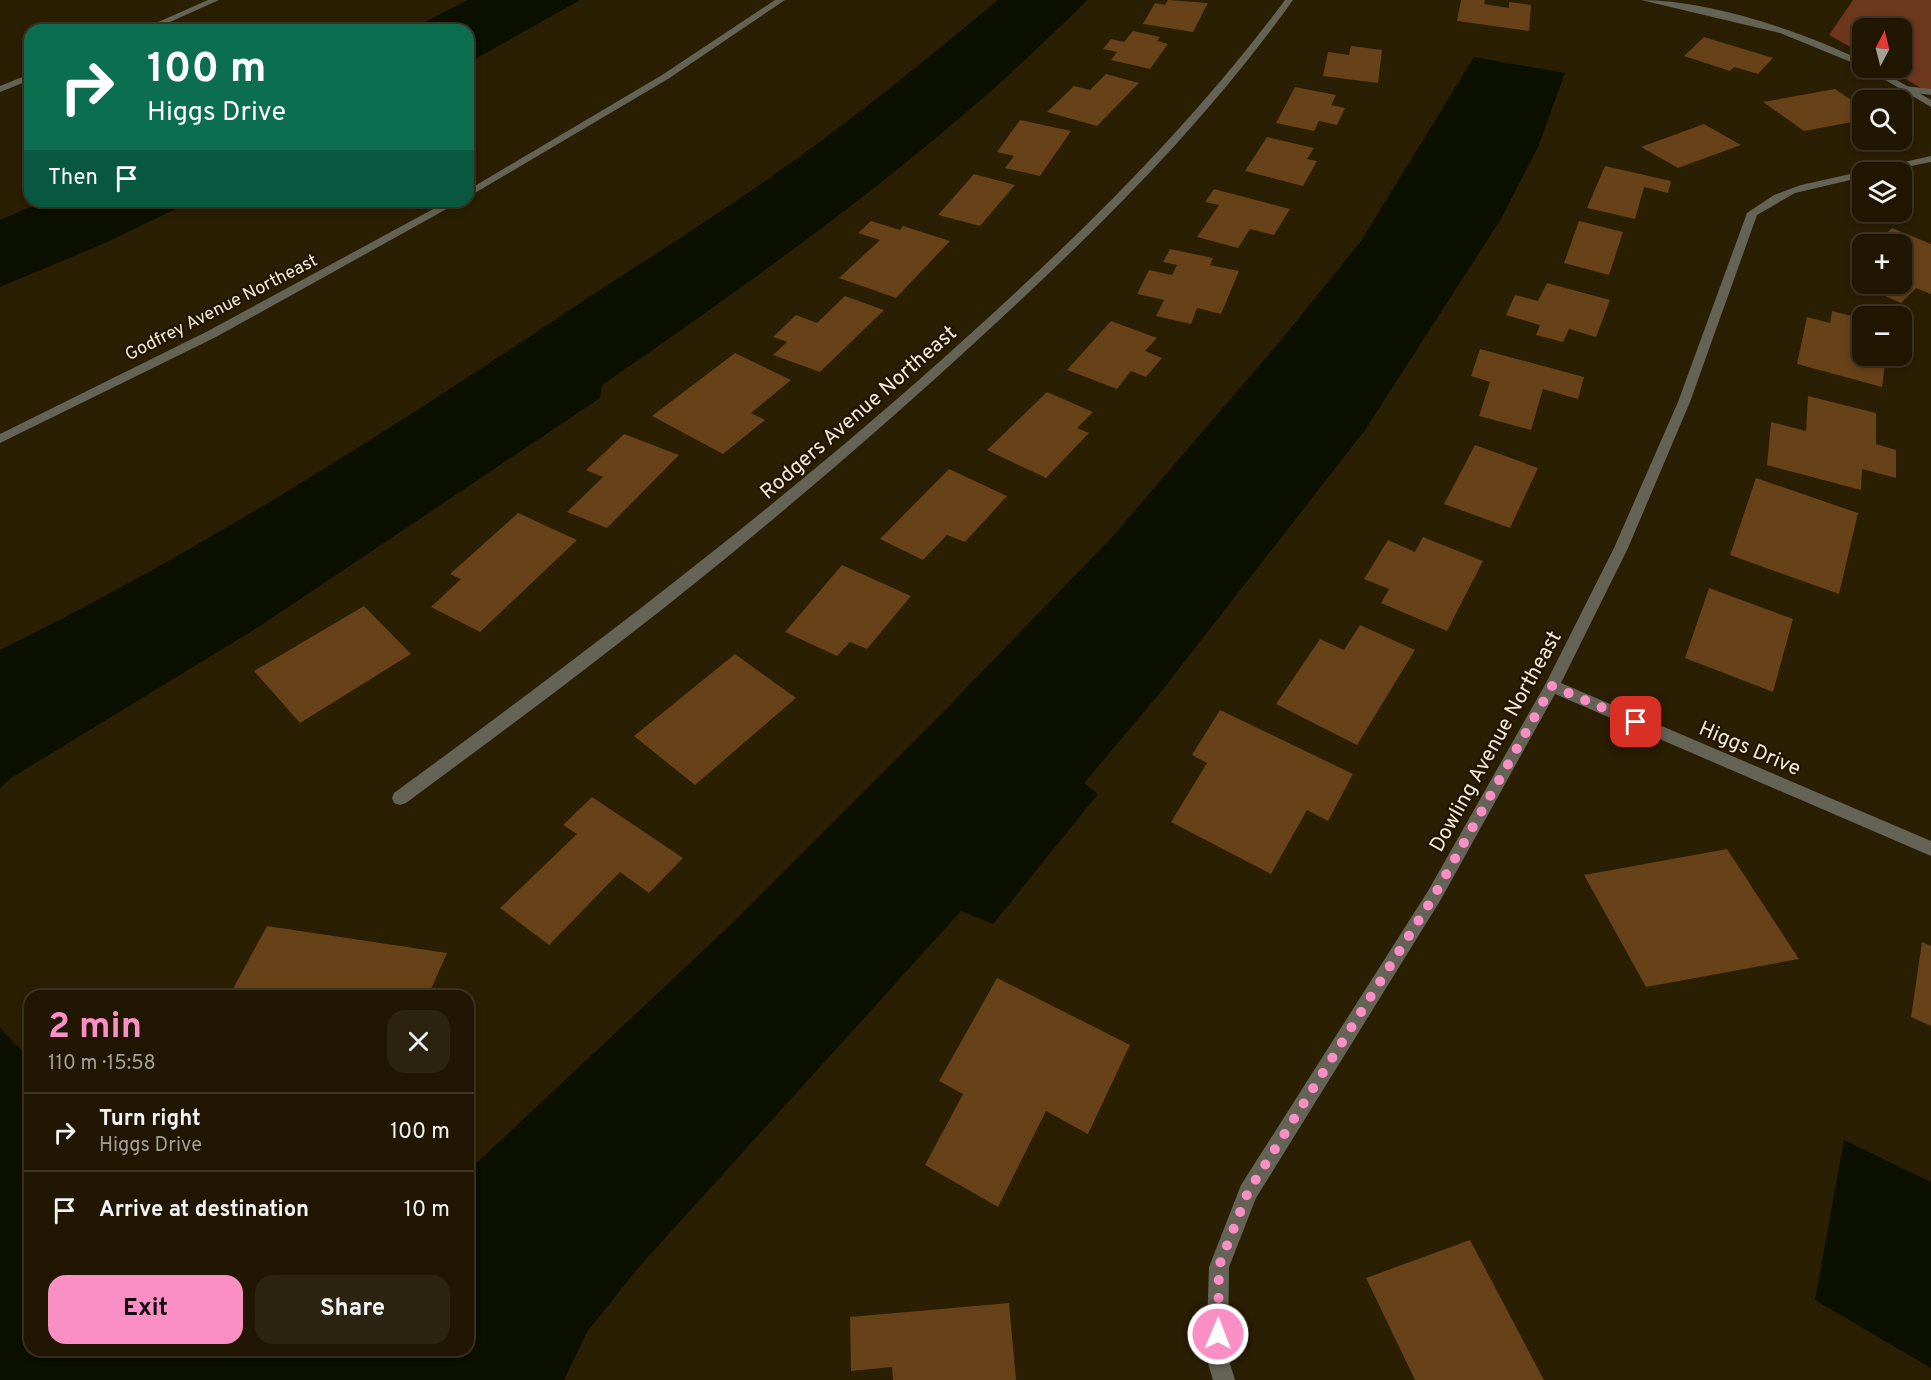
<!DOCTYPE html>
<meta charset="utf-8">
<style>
:root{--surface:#201602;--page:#2d2311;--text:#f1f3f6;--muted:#a29f99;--line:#3d3524;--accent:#fa8fc6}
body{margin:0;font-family:Overpass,sans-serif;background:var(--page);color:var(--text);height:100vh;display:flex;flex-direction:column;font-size:22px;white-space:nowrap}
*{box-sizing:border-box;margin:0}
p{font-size:20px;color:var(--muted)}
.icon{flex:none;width:33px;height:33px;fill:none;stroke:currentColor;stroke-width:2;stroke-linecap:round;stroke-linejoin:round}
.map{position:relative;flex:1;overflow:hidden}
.sheet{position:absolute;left:24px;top:990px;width:450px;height:366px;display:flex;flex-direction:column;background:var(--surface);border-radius:18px;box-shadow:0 3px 9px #0003,0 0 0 2px var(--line)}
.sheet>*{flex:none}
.hud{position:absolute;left:24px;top:24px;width:450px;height:183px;border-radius:18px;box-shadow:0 3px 9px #0003,0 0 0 2px var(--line);background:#0b6e4f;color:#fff;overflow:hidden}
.needle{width:39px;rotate:7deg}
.tools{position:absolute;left:1852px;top:18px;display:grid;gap:12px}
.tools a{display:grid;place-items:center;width:60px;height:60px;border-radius:12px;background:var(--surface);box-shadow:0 3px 9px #0003,0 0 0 2px var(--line);font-size:30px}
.pin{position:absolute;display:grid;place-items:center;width:51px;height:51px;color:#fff;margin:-26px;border-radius:12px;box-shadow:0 3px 9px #0006}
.me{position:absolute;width:66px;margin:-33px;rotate:1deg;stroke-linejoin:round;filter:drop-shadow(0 0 4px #0008)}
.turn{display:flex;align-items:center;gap:21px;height:126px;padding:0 24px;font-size:27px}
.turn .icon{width:78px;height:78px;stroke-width:2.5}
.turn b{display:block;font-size:42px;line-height:51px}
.then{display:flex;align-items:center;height:57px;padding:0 24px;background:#0003;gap:12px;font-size:22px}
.round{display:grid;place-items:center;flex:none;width:63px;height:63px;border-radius:18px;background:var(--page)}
.headline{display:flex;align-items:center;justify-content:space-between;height:102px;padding:0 24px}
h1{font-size:36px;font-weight:700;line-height:45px;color:var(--accent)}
.cta{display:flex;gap:12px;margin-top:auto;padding:12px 24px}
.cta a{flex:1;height:69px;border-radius:18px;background:var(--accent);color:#111;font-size:24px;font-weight:700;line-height:69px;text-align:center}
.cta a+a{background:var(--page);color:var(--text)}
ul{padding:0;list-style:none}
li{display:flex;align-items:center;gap:18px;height:78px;padding:0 24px;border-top:2px solid var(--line)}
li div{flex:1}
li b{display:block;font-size:22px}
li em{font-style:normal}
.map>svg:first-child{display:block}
.green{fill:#6d371c}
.water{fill:#0b1000}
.building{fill:#674118}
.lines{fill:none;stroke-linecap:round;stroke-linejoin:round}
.service{fill:#646356;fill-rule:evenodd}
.minor{fill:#646356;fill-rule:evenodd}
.tertiary{fill:#646356;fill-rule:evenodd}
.route{stroke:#fa8fc6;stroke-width:10;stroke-dasharray:0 18}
.labels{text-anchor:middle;stroke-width:4.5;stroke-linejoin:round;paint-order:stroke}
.far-street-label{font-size:18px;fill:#f0e8d8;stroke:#211400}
.street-label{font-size:21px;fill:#f0e8d8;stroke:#211400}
</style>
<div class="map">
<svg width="1931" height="1380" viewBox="0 0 1931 1380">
<rect width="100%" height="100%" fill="#2a1e03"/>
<polygon class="green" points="1853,0 1931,0 1931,94 1887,68 1902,68 1902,28 1863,28 1863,54 1829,35"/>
<g class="water">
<polygon points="468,0 580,0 468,63 468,30 409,30"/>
<path d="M998,0H1087C942,147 771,268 602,385L600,398L260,626L11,778L0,788V650C194,555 377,438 556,319C646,259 738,203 825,138C884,94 941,47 998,0Z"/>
<polygon points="1474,57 1565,73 1538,147 1501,219 1365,430 1160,693 1084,783 1098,794 993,924 961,911 638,1268 587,1332 564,1380 0,1380 0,1028 30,1059 30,1350 468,1350 468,1171 722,933 949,706 1113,536 1282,339 1361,241"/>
<polygon points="45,201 192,201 105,243 0,287 0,220"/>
<polygon points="1844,1140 1931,1182 1931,1368 1815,1300"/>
</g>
<g class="building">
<polygon points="1168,0 1208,3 1193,32 1143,24 1155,3 1165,5"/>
<polygon points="1461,0 1485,0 1484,4 1509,8 1509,2 1531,5 1529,31 1457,21"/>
<polygon points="1133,31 1160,37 1157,41 1168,44 1150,69 1111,60 1117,52 1103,49 1111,39 1124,42"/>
<polygon points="1704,37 1773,58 1758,74 1734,67 1730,71 1684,56"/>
<polygon points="1351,46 1382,50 1378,83 1323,76 1328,52 1349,55"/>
<polygon points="1106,74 1139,83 1097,126 1047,112 1074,86 1090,90"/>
<polygon points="1295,87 1336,95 1331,105 1345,108 1337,125 1319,121 1314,131 1276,123"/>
<polygon points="1835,89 1863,108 1863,120 1804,131 1763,102"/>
<polygon points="1020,120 1071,131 1040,176 1005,168 1014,156 997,152"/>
<polygon points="1704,124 1741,145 1678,168 1641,147"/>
<polygon points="1267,137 1314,148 1307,159 1317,161 1303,186 1245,171"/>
<polygon points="1605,166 1671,181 1668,193 1644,187 1635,219 1587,208"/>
<polygon points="974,174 1015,185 980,226 938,215"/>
<polygon points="1214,189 1290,209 1274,235 1250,229 1238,248 1197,237 1219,205 1205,202"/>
<polygon points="871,221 900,230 903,226 950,241 896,298 839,278 880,240 858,233"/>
<polygon points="1579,221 1623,232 1609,275 1564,263"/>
<polygon points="1892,228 1931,244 1931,294 1916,288 1901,303 1853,282 1863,274 1863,284 1902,284 1902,244 1875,244"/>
<polygon points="1170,249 1213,258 1210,265 1239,271 1221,314 1197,308 1191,324 1156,316 1164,300 1137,294 1149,270 1172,275 1177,265 1163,262"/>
<polygon points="1547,283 1610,300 1596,337 1569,329 1563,342 1536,335 1540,325 1506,315 1515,295 1538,301"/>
<polygon points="845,296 884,310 820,372 773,355 787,342 773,337 796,315 817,323"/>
<polygon points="1832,311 1863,319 1863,356 1886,356 1882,387 1797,364 1807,317 1830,323"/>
<polygon points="1111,321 1157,338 1145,351 1162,358 1146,377 1131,371 1117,389 1067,370"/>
<polygon points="1480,349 1584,377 1578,399 1543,389 1531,430 1479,416 1490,382 1471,376"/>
<polygon points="735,353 791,380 751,413 765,420 723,454 652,416"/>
<polygon points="1047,392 1093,412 1077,428 1089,433 1046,478 987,450"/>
<polygon points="1808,396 1876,413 1876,444 1896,450 1896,478 1862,469 1861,490 1767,465 1771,422 1806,431"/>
<polygon points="624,434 679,455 607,528 567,512 603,477 586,470"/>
<polygon points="1475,445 1538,468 1510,528 1444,504"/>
<polygon points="949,469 1007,496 965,542 947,535 923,560 880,539"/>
<polygon points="1756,478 1858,513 1839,594 1730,555"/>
<polygon points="518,513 577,540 480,632 431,607 461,579 450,574"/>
<polygon points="1423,537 1483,561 1447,631 1381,603 1389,589 1364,579 1388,540 1415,552"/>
<polygon points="842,565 911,596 867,649 850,642 837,656 785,632"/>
<polygon points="1709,588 1793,619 1773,692 1685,658"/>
<polygon points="364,606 411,654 300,723 254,671"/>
<polygon points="1360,625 1415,650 1357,745 1276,704 1320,639 1344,650"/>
<polygon points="735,654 796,698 695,785 634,736"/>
<polygon points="1220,710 1353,774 1328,821 1307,810 1271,874 1171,822 1207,763 1192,755"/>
<polygon points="592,797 683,858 649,893 620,872 549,945 500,908 577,834 563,825"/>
<polygon points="1727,849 1799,959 1646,987 1584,875"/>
<polygon points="267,926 447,953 428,996 229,996"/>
<polygon points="1922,942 1931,946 1931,1026 1911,1017"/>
<polygon points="997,978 1130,1045 1088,1134 1046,1111 998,1207 925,1165 963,1094 939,1081"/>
<polygon points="1470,1240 1544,1380 1415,1380 1366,1278"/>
<polygon points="1009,1303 1016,1380 893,1380 892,1367 851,1371 850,1317"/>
</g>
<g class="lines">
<polygon class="service" points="1905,86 1931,89 1931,95 1902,91 1900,89"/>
<g class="minor">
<polygon points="775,0 785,0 668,79 468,197 468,190 662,75"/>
<path d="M1285,0H1293C1204,125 1095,232 982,336C868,441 750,541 628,636C555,693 480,748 406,803L400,805L394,803L392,798L394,793C592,648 786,501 968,336C1083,232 1192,125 1285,0Z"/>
<path d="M1641,0C1708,0 1802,31 1863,61V67L1780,33Z"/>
<polygon points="1865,68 1876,68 1931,100 1931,107"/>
<polygon points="1931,156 1931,162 1881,172 1863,172 1863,177 1795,193 1757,215 1690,402 1628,548 1561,683 1931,841 1931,856 1555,694 1440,901 1256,1198 1229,1267 1228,1357 1235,1380 1213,1380 1206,1357 1209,1267 1241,1185 1428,891 1546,683 1614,548 1678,402 1747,213 1774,195 1801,185"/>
<polygon points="448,201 461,201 216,337 0,443 0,434 208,331"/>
</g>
<g class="tertiary">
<polygon points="208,0 219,0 152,30 140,30"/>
<polygon points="30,74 30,80 0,92 0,86"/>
</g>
</g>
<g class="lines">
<polyline class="route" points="1218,1334 1219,1266 1248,1192 1434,896 1552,686 1636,722"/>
</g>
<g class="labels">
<g class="far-street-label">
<text transform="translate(221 307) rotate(-27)" y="6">Godfrey Avenue Northeast</text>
</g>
<g class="street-label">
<text transform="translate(858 412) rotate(-41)" y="7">Rodgers Avenue Northeast</text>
<text transform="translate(1495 741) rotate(-61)" y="7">Dowling Avenue Northeast</text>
<text transform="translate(1750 748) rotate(23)" y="7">Higgs Drive</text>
</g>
</g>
</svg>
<div class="tools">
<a><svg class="needle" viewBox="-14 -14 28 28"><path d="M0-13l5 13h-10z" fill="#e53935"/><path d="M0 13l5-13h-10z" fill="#a29f99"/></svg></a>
<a><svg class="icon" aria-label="search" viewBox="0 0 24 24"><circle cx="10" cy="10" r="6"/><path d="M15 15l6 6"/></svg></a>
<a><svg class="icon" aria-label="layers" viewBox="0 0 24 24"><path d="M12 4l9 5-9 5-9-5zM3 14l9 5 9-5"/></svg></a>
<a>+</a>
<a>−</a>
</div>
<div class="pin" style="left:1636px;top:722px;background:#d93025"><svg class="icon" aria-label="arrive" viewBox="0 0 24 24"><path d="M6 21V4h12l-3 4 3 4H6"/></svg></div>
<svg class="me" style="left:1218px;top:1334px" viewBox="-20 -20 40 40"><circle r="17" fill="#fa8fc6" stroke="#fff" stroke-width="3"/><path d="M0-11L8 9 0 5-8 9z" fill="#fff"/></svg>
<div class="hud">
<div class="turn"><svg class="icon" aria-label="right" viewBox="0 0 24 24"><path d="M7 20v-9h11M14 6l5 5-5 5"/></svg><div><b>100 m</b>Higgs Drive</div></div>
<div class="then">Then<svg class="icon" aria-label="arrive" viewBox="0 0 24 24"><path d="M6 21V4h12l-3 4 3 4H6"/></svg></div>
</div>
<section class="sheet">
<div class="headline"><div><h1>2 min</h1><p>110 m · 15:58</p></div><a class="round"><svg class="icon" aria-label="close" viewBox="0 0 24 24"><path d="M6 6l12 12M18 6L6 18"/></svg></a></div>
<ul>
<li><svg class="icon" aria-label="right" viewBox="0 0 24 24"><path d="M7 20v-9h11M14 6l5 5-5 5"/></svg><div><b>Turn right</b><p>Higgs Drive</p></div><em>100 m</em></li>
<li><svg class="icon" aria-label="arrive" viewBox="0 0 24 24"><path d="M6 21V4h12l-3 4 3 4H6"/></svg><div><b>Arrive at destination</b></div><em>10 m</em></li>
</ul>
<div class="cta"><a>Exit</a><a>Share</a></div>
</section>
</div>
